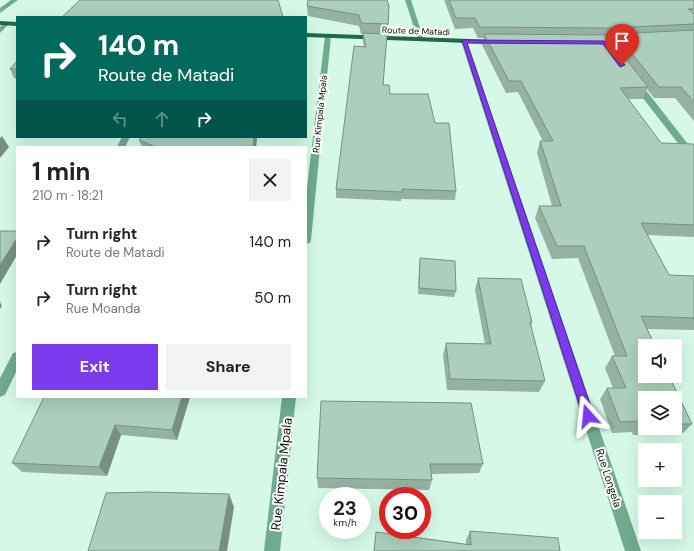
<!DOCTYPE html>
<meta charset="utf-8">
<style>
:root{--surface:#fff;--page:#f2f2f2;--text:#222;--muted:#767676;--accent:#7c3aed}
body{margin:0;font-family:"DM Sans",sans-serif;background:var(--page);color:var(--text);height:100vh;display:flex;flex-direction:column;font-size:15px;white-space:nowrap}
*{box-sizing:border-box;margin:0}
p{font-size:13px;color:var(--muted)}
.icon{flex:none;width:22px;height:22px;fill:none;stroke:currentColor;stroke-width:2;stroke-linecap:round;stroke-linejoin:round}
.map{position:relative;flex:1;overflow:hidden}
.details{position:absolute;left:16px;top:146px;width:291px;height:252px;display:flex;flex-direction:column;background:var(--surface);border-radius:0px;box-shadow:0 4px 16px #0002}
.details>*{flex:none}
.banner{position:absolute;left:16px;top:16px;width:291px;height:122px;border-radius:0px;box-shadow:0 4px 16px #0002;background:#00695c;color:#fff;overflow:hidden}
.tools{position:absolute;left:638px;top:339px;display:grid;gap:8px}
.tools a{display:grid;place-items:center;width:44px;height:44px;border-radius:0px;background:var(--surface);box-shadow:0 4px 16px #0002;font-size:20px}
.speed{position:absolute;left:319px;top:487px;display:flex;gap:8px;font-size:20px;font-weight:700;text-align:center}
.speed>*{display:grid;place-content:center;width:52px;height:52px;border-radius:50%;background:var(--surface);box-shadow:0 4px 16px #0002;line-height:1}
.speed small{font-size:10px;font-weight:400}
.speed .limit{border:6px solid #d22;background:#fff;color:#111}
.pin{position:absolute;display:grid;place-items:center;width:34px;height:34px;color:#fff;margin:-41px -17px;border-radius:50% 50% 50% 0;rotate:-45deg;box-shadow:0 0 4px #0007}
.pin .icon{rotate:45deg}
.me{position:absolute;width:44px;margin:-22px;rotate:342deg;stroke-linejoin:round;filter:drop-shadow(0 0 3px #0008)}
.turn{display:flex;align-items:center;gap:14px;height:84px;padding:0 16px;font-size:18px}
.turn .icon{width:52px;height:52px;stroke-width:2.5}
.turn b{display:block;font-size:28px;line-height:34px}
.lanes{display:flex;align-items:center;height:38px;padding:0 16px;background:#0003;justify-content:center;gap:20px;direction:ltr}
.lanes .off{opacity:.35}
.round{display:grid;place-items:center;flex:none;width:42px;height:42px;border-radius:0px;background:var(--page)}
.overview{display:flex;align-items:center;justify-content:space-between;height:68px;padding:0 16px}
h1{font-size:24px;font-weight:700;line-height:30px}
.cta{display:flex;gap:8px;margin-top:auto;padding:8px 16px}
.cta a{flex:1;height:46px;border-radius:0px;background:var(--accent);color:#fff;font-size:16px;font-weight:700;line-height:46px;text-align:center}
.cta a+a{background:var(--page);color:var(--text)}
ul{padding:0;list-style:none}
li{display:flex;align-items:center;gap:12px;height:56px;padding:0 16px}
li div{flex:1}
li b{display:block;font-size:15px}
li em{font-style:normal}
.map>svg:first-child{display:block}
.lines{fill:none;stroke-linecap:round;stroke-linejoin:round}
.minor{fill:#70ab8f;fill-rule:evenodd}
.primary{fill:#1f684b;fill-rule:evenodd}
.wall{fill:#94b1a2;fill-rule:evenodd}
.shaded-wall{fill:#789084}
.building{fill:#accebc;stroke:#789084}
.route{fill:#7c3aed;stroke:#51269a}
.labels{text-anchor:middle;stroke-width:4;stroke-linejoin:round;paint-order:stroke}
.far-street-label{font-size:9px;fill:#06120c;stroke:#fff}
.street-label{font-size:11px;fill:#06120c;stroke:#fff}
.near-street-label{font-size:13px;fill:#06120c;stroke:#fff}
</style>
<div class="map">
<svg width="694" height="551" viewBox="0 0 694 551">
<rect width="100%" height="100%" fill="#d6f9e7"/>
<g class="lines">
<g class="minor">
<polygon points="11,0 18,0 0,13 0,8"/>
<polygon points="405,0 411,0 424,40 423,41 418,40"/>
<polygon points="4,23 9,24 0,33 0,27"/>
<polygon points="328,34 331,36 311,240 310,243 306,244 306,196 325,36"/>
<polygon points="464,39 467,41 641,551 625,551 461,41"/>
<polygon points="632,80 638,80 694,152 694,161 691,160 632,84"/>
<polygon points="122,137 130,137 125,147 117,147"/>
<polygon points="17,352 17,370 5,395 0,397 0,378 13,353"/>
<polygon points="282,397 296,397 280,551 264,551"/>
</g>
<g class="primary">
<polygon points="0,21 17,22 17,26 0,25"/>
<polygon points="306,33 496,40 499,42 496,44 306,37"/>
</g>
</g>
<g class="wall">
<path d="M444,0H694V121L675,98H654L647,89L643,99H628L661,143L694,146V237L648,235L669,275L694,276V330L647,329L692,424L681,435H633L632,432L612,433L600,399L607,388H613L605,368L612,356H615L578,258L552,259L535,218L539,206H552L537,153L540,141H543L518,92L506,93L482,45L483,38H478L473,28L455,29ZM609,38H615L613,43ZM645,398H675V428H645Z"/>
<polygon points="307,6 389,16 383,85 390,94 435,123 456,191 455,200 401,199 401,201 336,198 336,189 364,47 363,41 363,34 361,34 359,26 308,16"/>
<polygon points="17,61 17,79 14,78 10,69"/>
<polygon points="141,137 257,137 256,147 142,147 139,140"/>
<polygon points="420,258 456,291 454,297 418,294 419,265"/>
<polygon points="478,278 532,322 531,326 545,381 539,392 447,390 443,355 446,343 485,344 475,290"/>
<polygon points="44,397 190,397 177,440 121,435 107,476 22,472 12,463"/>
<polygon points="321,401 483,464 479,473 431,474 432,480 429,490 318,488 317,478"/>
<polygon points="470,531 560,551 374,551 376,532 466,544 466,540"/>
</g>
<g class="shaded-wall">
<polygon points="2,136 9,147 0,158 0,138"/>
<polygon points="254,137 257,137 256,147 253,147"/>
<polygon points="17,238 17,255 0,284 0,265"/>
<polygon points="0,302 2,306 0,309"/>
<polygon points="182,397 190,397 177,440 172,430"/>
<polygon points="115,425 121,435 107,476 99,467"/>
<polygon points="229,494 234,507 227,551 219,551"/>
</g>
<g class="building">
<polygon points="80,0 278,0 283,17 62,17"/>
<polygon points="308,0 387,0 389,6 388,24 361,23 359,15 307,6"/>
<polygon points="449,0 694,0 694,9 688,9 694,14 694,24 609,28 480,27 475,18 456,18"/>
<polygon points="694,30 694,102 681,87 659,87 616,34"/>
<polygon points="363,33 387,34 383,85 389,85 390,94 428,94 435,123 449,123 456,191 402,189 402,192 336,189 354,46 366,47"/>
<polygon points="484,34 607,35 648,87 620,88 661,143 693,144 694,146 694,225 641,223 669,275 694,276 694,318 641,316 655,346 645,346 645,376 669,376 692,424 675,424 675,398 645,398 645,424 642,424 641,421 620,422 607,388 626,388 612,356 627,356 584,246 557,246 539,206 561,206 540,141 553,141 521,81 509,81"/>
<polygon points="17,61 17,69 10,69"/>
<polygon points="141,137 254,137 253,147 156,147 139,140"/>
<polygon points="0,231 17,231 17,238 0,265"/>
<polygon points="420,258 455,261 456,291 419,288"/>
<polygon points="478,278 521,279 532,322 530,322 545,381 450,379 446,343 491,344"/>
<polygon points="44,397 182,397 172,430 115,425 99,467 12,463"/>
<polygon points="321,401 471,403 483,464 430,464 432,480 317,478"/>
<polygon points="148,492 229,494 219,551 88,551 106,493"/>
<polygon points="470,531 558,538 560,551 374,551 376,532 471,545"/>
</g>
<polygon class="route" points="462,40 604,41 625,65 620,67 603,44 467,43 594,416 592,420 588,421 584,420 583,416"/>
<g class="labels">
<g class="far-street-label">
<text transform="translate(416 31) rotate(2)" y="3">Route de Matadi</text>
<text transform="translate(320 114) rotate(-84)" y="3">Rue Kimpala Mpala</text>
</g>
<g class="street-label">
<text transform="translate(609 478) rotate(72)" y="4">Rue Longela</text>
</g>
<g class="near-street-label">
<text transform="translate(281 474) rotate(-84)" y="5">Rue Kimpala Mpala</text>
</g>
</g>
</svg>
<div class="tools">
<a><svg class="icon" aria-label="sound" viewBox="0 0 24 24"><path d="M4 9h4l5-4v14l-5-4H4zM17 9q2 3 0 6"/></svg></a>
<a><svg class="icon" aria-label="layers" viewBox="0 0 24 24"><path d="M12 4l9 5-9 5-9-5zM3 14l9 5 9-5"/></svg></a>
<a>+</a>
<a>−</a>
</div>
<div class="speed"><div>23<small>km/h</small></div><div class="limit">30</div></div>
<div class="pin" style="left:622px;top:65px;background:#d93025"><svg class="icon" aria-label="arrive" viewBox="0 0 24 24"><path d="M6 21V4h12l-3 4 3 4H6"/></svg></div>
<svg class="me" style="left:588px;top:416px" viewBox="-20 -20 40 40"><path d="M0-17L14 15 0 8-14 15z" fill="#7c3aed" stroke="#fff" stroke-width="4"/></svg>
<div class="banner">
<div class="turn"><svg class="icon" aria-label="right" viewBox="0 0 24 24"><path d="M7 20v-9h11M14 6l5 5-5 5"/></svg><div><b>140 m</b>Route de Matadi</div></div>
<div class="lanes"><svg class="icon off" aria-label="left" viewBox="0 0 24 24"><path d="M17 20v-9H6M10 6l-5 5 5 5"/></svg><svg class="icon off" aria-label="ahead" viewBox="0 0 24 24"><path d="M12 20V5M6 11l6-6 6 6"/></svg><svg class="icon" aria-label="right" viewBox="0 0 24 24"><path d="M7 20v-9h11M14 6l5 5-5 5"/></svg></div>
</div>
<section class="details">
<div class="overview"><div><h1>1 min</h1><p>210 m · 18:21</p></div><a class="round"><svg class="icon" aria-label="close" viewBox="0 0 24 24"><path d="M6 6l12 12M18 6L6 18"/></svg></a></div>
<ul>
<li><svg class="icon" aria-label="right" viewBox="0 0 24 24"><path d="M7 20v-9h11M14 6l5 5-5 5"/></svg><div><b>Turn right</b><p>Route de Matadi</p></div><em>140 m</em></li>
<li><svg class="icon" aria-label="right" viewBox="0 0 24 24"><path d="M7 20v-9h11M14 6l5 5-5 5"/></svg><div><b>Turn right</b><p>Rue Moanda</p></div><em>50 m</em></li>
</ul>
<div class="cta"><a>Exit</a><a>Share</a></div>
</section>
</div>
